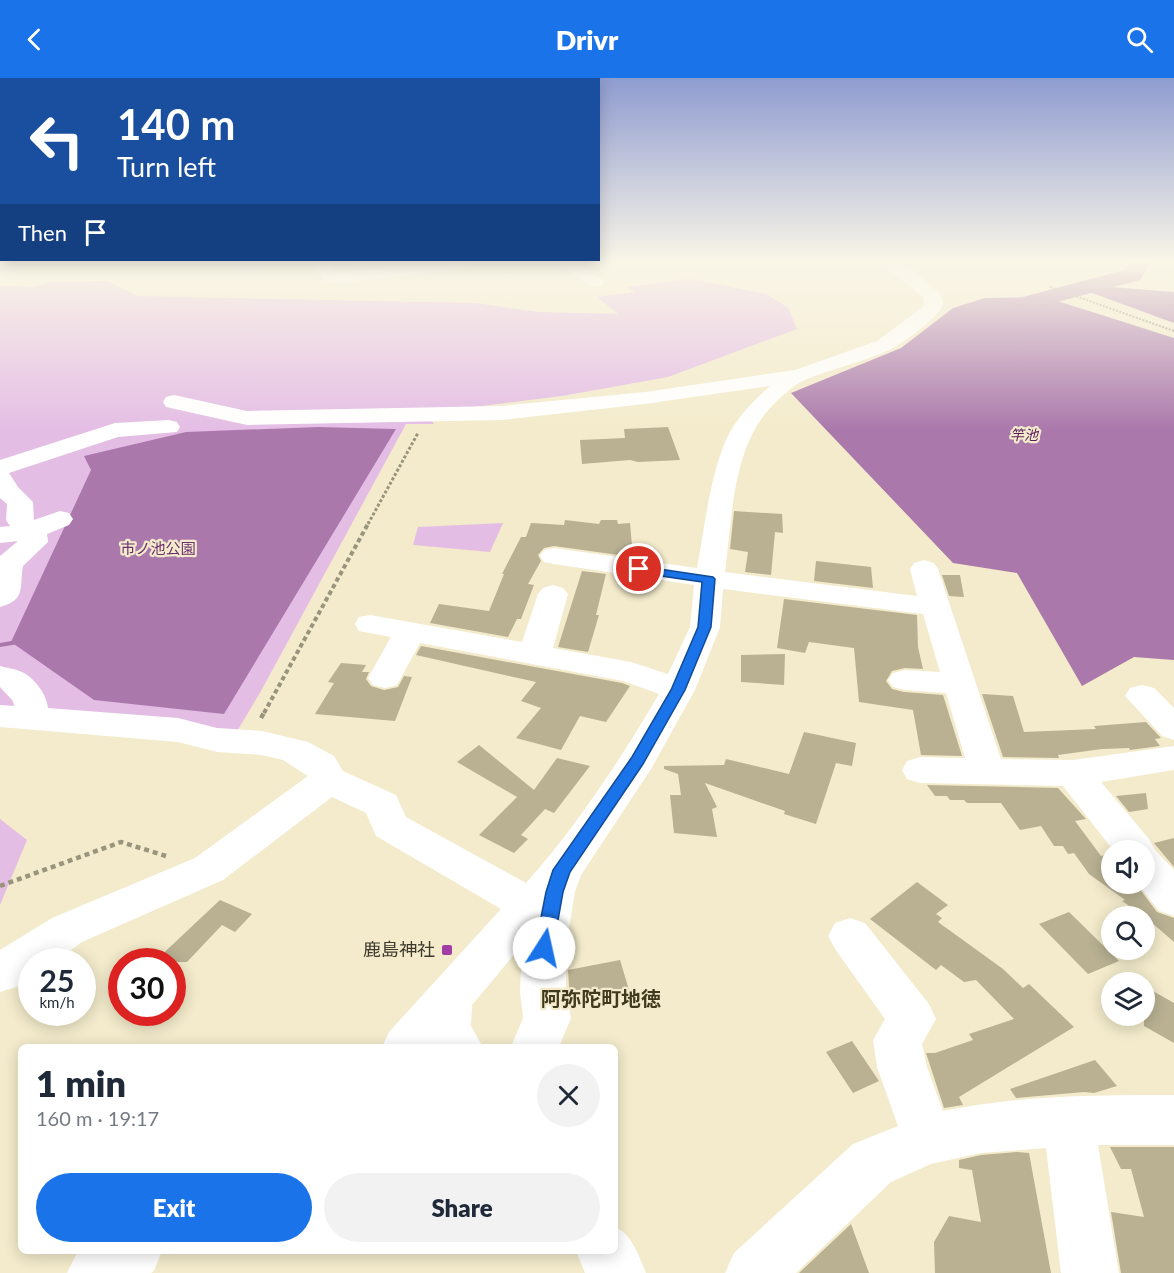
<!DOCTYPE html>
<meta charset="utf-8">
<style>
:root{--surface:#fff;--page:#f2f2f3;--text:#1f2937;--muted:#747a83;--accent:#1a73e8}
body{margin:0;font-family:Lato,"Noto Sans JP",sans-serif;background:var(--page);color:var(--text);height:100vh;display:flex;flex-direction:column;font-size:22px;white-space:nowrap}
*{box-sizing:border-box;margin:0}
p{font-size:20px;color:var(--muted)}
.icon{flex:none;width:33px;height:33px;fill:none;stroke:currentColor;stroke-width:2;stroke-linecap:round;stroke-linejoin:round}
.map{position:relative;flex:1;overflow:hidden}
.sheet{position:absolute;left:18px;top:966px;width:600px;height:210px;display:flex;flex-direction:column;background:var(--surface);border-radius:9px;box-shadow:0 3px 15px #0003}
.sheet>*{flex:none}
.hud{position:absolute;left:0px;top:0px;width:600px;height:183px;box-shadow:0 3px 15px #0003;background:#1a4fa0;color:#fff;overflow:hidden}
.tools{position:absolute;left:1101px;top:762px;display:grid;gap:12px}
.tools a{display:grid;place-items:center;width:54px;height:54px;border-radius:50%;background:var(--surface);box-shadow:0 3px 15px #0003;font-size:30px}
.speed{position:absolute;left:18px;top:870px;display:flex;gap:12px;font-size:30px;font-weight:700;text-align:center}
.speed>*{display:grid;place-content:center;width:78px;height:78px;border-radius:50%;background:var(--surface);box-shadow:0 3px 15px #0003;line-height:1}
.speed small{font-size:15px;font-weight:400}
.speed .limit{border:9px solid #d22;background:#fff;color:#111}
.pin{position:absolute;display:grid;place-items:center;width:51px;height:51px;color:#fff;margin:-26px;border:3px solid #fff;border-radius:50%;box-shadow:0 2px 6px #0007}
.me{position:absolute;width:66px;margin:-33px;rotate:10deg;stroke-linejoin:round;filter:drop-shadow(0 0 4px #0008)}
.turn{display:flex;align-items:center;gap:21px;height:126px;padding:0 18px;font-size:27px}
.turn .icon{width:78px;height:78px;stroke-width:2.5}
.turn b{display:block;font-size:42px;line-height:51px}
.then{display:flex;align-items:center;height:57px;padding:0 18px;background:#0003;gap:12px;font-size:22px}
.round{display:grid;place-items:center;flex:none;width:63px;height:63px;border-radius:32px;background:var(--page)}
.head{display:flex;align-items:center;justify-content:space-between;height:102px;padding:0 18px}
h1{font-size:36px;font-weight:800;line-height:45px}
.cta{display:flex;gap:12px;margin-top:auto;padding:12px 18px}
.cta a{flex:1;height:69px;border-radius:36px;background:var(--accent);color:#fff;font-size:24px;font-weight:800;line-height:69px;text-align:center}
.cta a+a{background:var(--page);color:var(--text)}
header{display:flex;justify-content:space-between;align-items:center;height:78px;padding:0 18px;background:var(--accent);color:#fff;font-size:27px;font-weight:800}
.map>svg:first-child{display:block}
.green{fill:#e4bde5}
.water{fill:#aa78ab}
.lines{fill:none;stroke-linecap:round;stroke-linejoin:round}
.stream{fill:#aa78ab;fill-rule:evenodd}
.river{fill:#aa78ab;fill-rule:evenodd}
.building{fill:#b9b192}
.path-far3{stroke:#99947d;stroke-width:2;stroke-dasharray:2 1.5;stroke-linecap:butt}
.path-far2{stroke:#99947d;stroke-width:3;stroke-dasharray:3 2;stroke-linecap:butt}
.path-far1{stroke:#99947d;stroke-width:4;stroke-dasharray:4.5 3;stroke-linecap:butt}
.path{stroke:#99947d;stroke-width:4.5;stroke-dasharray:5 4;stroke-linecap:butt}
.minor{fill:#fff;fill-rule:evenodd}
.route{fill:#1a73e8;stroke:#114b97;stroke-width:1.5}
.poi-dot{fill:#a03ea5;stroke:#f3ebcb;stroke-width:2}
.labels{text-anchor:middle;stroke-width:4.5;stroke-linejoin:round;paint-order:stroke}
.far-water-label{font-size:14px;font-style:italic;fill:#5a1c5d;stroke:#f3ebcb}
.park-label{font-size:15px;fill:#6c2e6f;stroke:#f3ebcb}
.near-poi-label{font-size:18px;fill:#3d3a2d;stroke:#f3ebcb;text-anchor:end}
.near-neighbourhood-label{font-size:20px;font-weight:bold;fill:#40391e;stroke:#f3ebcb}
</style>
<header><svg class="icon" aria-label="back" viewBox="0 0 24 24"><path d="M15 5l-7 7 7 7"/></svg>Drivr<svg class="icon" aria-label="search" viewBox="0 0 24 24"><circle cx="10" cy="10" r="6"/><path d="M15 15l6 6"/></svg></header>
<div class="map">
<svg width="1174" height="1195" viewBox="0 0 1174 1195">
<rect width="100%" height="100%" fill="#f3ebcb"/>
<g class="green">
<polygon points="690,201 767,216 788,230 797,251 668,299 562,318 426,335 434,346 406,346 261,613 230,665 0,644 0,208 34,209 51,204 108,203 137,218 476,225 538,234 618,236 597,219 635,214 627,209"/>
<polygon points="503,445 490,474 413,467 418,449"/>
<polygon points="0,741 27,762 0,827"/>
</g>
<g class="water">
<polygon points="1098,208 1174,214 1174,245 1084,212"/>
<polygon points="1045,219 1174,260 1174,582 1134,579 1082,608 1017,495 953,485 791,315 901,270 953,230 985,220"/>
<polygon points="318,349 396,351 224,636 94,622 11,564 91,392 84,378 186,354"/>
</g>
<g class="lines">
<polygon class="stream" points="22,561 26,563 25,565 0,569 0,565"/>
<polygon class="river" points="1129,185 1151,185 1140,202 1027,232 1019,230 1015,225 1019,220 1124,192"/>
</g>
<g class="building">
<polygon points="668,349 680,382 638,384 630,382 582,386 580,362 625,360 624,351"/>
<polygon points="734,433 782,436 783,455 775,454 771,497 745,494 748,474 730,471"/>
<polygon points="565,442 599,446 601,442 617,442 618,446 630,445 633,479 554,468 544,470 538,477 541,483 528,506 534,507 521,541 517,541 508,559 430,545 439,526 489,533 504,496 502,496 521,459 526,459 531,445 564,447"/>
<polygon points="816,483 871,489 873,510 814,503"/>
<polygon points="582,493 606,496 596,537 599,537 588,574 558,569"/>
<polygon points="942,497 960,497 964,519 949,518"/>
<polygon points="784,521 917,537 918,569 923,591 905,590 892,593 886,603 892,611 904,614 943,617 962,678 921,677 913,632 859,624 854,570 809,564 805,575 777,570"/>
<polygon points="421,568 622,605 630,608 606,644 580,638 561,672 516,660 541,630 521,623 536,604 416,577"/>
<polygon points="785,576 784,607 741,604 741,577"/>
<polygon points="341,585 366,587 362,594 369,594 366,601 371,608 384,612 398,609 404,598 412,599 395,643 315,636 334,605 328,604"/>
<polygon points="982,616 1013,618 1024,654 1096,651 1094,648 1146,644 1161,660 1155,661 1160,668 1130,672 1129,670 1102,671 1058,677 1059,680 1003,679"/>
<polygon points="804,654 856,665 852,688 836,685 816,746 784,736 785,733 705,705 717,729 712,731 717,759 674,755 670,717 681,717 678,696 664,691 664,688 724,687 726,681 789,696"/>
<polygon points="479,667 534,712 557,680 590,688 554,735 545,731 521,757 528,761 514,775 479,757 517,719 457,684"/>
<polygon points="927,707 1058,710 1086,741 1075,743 1101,778 1112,776 1112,806 1136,806 1157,834 1174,840 1174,864 1144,838 1122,823 1125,822 1089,796 1074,775 1068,776 1063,768 1054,768 1041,748 1020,752 1001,725 967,725 964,722 950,722 947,718 935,718"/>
<polygon points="1146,715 1148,731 1129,734 1116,718"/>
<polygon points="1174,760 1174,789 1154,765"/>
<polygon points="917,804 948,827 936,836 942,840 938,844 1003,891 1023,910 1029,906 1074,949 959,1019 963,1027 944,1030 926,975 935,975 973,962 969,956 1014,941 976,902 964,904 941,887 936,892 870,841"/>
<polygon points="220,822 252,836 235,854 222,847 187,884 154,884"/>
<polygon points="1069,834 1119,883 1088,896 1039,846"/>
<polygon points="620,882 629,912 570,923 568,892"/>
<polygon points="1144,908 1174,925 1174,965 1144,948"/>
<polygon points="852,963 879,1003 853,1015 826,974"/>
<polygon points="1095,982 1117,1008 1094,1015 1084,1014 1016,1020 1010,1011"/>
<polygon points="1110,1069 1174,1069 1174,1195 1121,1195 1111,1134 1144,1139 1131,1091 1121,1091"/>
<polygon points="1017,1074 1029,1075 1051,1195 935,1195 934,1164 949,1138 981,1144 972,1092 959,1090 959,1082 981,1077"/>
<polygon points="851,1146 869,1195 799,1195"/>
</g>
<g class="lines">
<polyline class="path-far3" points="1050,209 1174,253"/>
<polyline class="path-far2" points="368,446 418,355"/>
<polyline class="path-far1" points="264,635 369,444"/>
<g class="path">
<polyline points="261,640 265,633"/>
<polyline points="0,808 121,764 166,778"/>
</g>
<g class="minor">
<polygon points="311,185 328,185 335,194 342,195 422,185 471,185 463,190 342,205 324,203"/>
<polygon points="559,185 578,185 604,204 602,208 590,208"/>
<path d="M881,185C900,185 908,188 922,200C930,207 941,214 943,224C944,236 900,267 889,272C863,284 834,290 807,301C791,308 776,323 765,336C732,378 732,443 725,494L917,518L910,491L914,485L924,482L934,485L938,491L1001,681L1073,682L1174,668V692L1101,704L1149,761L1155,772L1174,792V838L1159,833L1138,806H1144V772H1113L1063,708L920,705L907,701L902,692L907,683L920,679L965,680L946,615L905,612L893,609L888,602L893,595L905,592L940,594L923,536L723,511L720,549L695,612L651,691L581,797L575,814L566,869V914L571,940L559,969H511L523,940L520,914L522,867L472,927L471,948L483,969H382L389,954L501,831L376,758L366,735L332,719L223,802L82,864L54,884H32V898L16,909L0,914V872L52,840L195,780L308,698L283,682L262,677L217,674L178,664L0,649V627L14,628L13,623L0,609V588C7,590 17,591 24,595C35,601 47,617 48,630L178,640L217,650L262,653L308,664L334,678L343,693L396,717L406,739L526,805C577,748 620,682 659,616L623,603L420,565L397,607L385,610L373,607L368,600L391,559L359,553L355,546L359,539L370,537L522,564L538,516L543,510L553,507L563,510L568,516L553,570L631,584L668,596L690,549L694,507L554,486L544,484L540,478L544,472L554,470L697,490C705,448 709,402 726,362C735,341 753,323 770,308L645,326L501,342L247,347L166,329L163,324L166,319L174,317L247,333L501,328L645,314L795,292L877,263L924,228L923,219Z"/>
<path d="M169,342L177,344L180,349L177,354L118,359L9,395L18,409L33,424L34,442L60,433L69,435L73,441L69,447L47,456L48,464L23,488C19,508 27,522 0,529V478L18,463L0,465V449L10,448L6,442L7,426L0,420V382L115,345Z"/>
<polygon points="1142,607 1154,610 1174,630 1174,662 1162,658 1125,618 1130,610"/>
<path d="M850,840L865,845L929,926L936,941L922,966L927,989L943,1033C1019,1017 1097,1017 1174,1017V1067H1098L1119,1195H1061L1046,1070L981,1075L931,1086L891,1104L796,1195H725L734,1175L853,1066L898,1048L877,989L873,962L885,941L835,871L828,858L835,845Z"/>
<path d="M615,1149C632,1156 639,1178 646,1195H585L576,1173H615Z"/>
<polygon points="78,1173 162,1173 154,1193 151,1195 67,1195"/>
</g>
</g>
<linearGradient id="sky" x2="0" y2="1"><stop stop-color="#8f9cd0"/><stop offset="0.52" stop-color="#faf6e8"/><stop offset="1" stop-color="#faf6e8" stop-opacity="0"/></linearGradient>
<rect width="1174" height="353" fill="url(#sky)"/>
<polygon class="route" points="639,488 713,499 715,501 711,549 685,612 643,686 570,794 563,814 553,870 551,875 544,877 538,875 535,870 546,814 553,792 632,679 671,612 698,549 702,504 634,494 634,489"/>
<rect class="poi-dot" x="441" y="866" width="12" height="12" rx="3"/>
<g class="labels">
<g class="far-water-label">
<text x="1024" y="362">竿池</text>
</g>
<g class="park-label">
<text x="158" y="476">市ノ池公園</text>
</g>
<g class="near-poi-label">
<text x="435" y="878">鹿島神社</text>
</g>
<g class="near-neighbourhood-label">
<text x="601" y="928">阿弥陀町地徳</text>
</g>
</g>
</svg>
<div class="tools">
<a><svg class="icon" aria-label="sound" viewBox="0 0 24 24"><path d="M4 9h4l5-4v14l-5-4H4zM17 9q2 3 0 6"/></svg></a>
<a><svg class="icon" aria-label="search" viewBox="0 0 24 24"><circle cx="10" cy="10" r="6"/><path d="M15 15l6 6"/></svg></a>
<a><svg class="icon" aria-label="layers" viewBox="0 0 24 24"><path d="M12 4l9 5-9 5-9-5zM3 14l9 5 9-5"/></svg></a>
</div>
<div class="speed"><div>25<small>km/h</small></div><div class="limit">30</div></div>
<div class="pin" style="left:639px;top:491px;background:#d93025"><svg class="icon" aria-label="arrive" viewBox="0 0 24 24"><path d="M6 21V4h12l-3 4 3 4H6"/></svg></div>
<svg class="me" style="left:544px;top:870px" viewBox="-20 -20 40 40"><circle r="19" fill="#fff"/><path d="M0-13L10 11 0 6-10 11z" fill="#1a73e8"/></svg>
<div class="hud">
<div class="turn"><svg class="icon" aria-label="left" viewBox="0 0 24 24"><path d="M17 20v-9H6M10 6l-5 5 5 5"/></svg><div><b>140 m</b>Turn left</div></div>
<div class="then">Then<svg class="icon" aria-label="arrive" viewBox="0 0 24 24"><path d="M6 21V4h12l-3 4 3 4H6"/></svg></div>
</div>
<section class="sheet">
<div class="head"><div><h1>1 min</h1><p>160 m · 19:17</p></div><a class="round"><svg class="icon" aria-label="close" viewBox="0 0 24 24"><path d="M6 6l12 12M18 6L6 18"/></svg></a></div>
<div class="cta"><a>Exit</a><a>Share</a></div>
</section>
</div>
